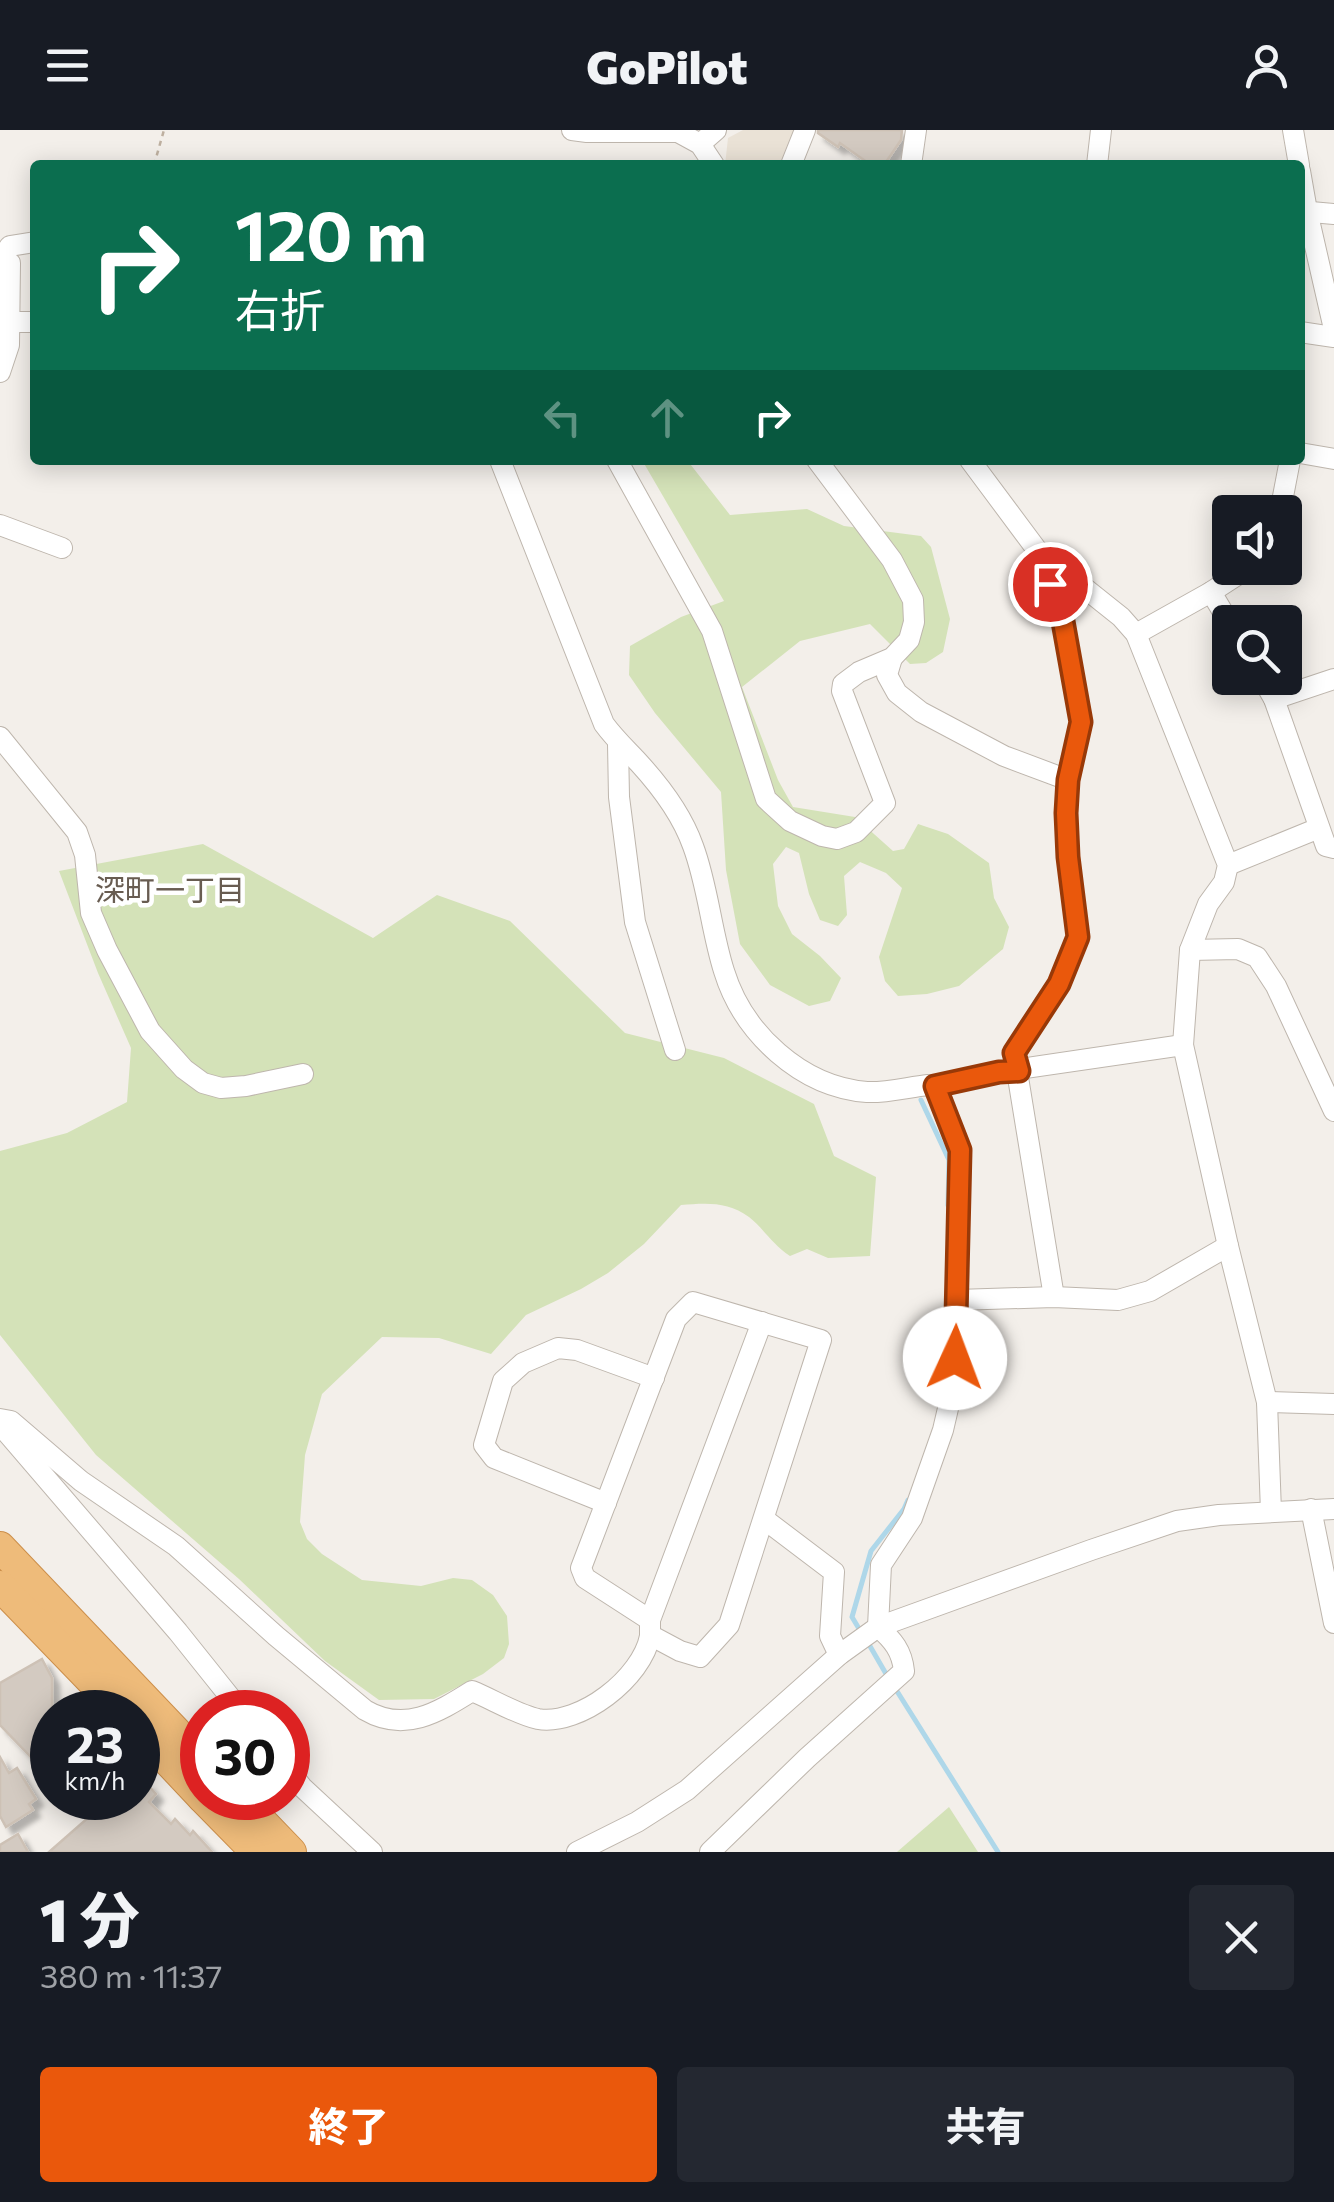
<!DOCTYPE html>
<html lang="ja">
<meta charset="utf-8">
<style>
:root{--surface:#171b24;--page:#242831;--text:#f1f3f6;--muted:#9ea1a6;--accent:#ea580c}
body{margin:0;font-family:Commissioner,"Noto Sans JP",sans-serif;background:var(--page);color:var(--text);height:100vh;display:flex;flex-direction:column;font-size:38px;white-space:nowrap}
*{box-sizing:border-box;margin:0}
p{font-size:32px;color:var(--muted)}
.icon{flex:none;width:55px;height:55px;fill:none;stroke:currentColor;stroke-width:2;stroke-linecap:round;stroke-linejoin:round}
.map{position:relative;height:1722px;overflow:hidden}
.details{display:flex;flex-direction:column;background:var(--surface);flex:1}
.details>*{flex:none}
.top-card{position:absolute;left:30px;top:30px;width:1275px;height:305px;border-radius:10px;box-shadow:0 5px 25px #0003;background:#0b6e4f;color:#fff;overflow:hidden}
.controls{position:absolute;left:1212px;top:365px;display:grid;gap:20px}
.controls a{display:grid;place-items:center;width:90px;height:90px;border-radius:10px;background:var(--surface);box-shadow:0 5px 25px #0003;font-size:50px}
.speed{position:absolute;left:30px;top:1560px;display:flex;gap:20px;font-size:50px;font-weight:700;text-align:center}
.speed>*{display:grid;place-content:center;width:130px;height:130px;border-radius:50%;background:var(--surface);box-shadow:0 5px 25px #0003;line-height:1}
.speed small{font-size:25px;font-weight:400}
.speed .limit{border:15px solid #d22;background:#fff;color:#111}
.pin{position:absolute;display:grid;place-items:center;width:85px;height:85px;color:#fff;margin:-42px;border:5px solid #fff;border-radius:50%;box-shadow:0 2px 10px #0007}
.me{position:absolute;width:110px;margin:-55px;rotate:2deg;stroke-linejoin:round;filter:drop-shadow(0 0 8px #0008)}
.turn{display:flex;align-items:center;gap:35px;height:210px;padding:0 40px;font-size:45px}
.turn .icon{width:130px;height:130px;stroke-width:2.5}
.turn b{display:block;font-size:70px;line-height:85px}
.lanes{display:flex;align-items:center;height:95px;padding:0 40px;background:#0003;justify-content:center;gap:50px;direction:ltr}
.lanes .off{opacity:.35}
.round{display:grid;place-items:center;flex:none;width:105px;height:105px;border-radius:10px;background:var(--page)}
.head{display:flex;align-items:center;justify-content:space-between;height:170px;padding:0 40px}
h1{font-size:60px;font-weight:800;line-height:75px}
.action{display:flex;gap:20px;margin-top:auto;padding:20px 40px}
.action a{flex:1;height:115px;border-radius:10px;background:var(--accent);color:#fff;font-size:40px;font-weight:800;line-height:115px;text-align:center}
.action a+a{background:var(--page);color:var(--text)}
header{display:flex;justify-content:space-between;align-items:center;height:130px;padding:0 40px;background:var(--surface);font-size:45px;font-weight:800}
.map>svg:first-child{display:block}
.education{fill:#eae2d6}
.green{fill:#d4e2b8}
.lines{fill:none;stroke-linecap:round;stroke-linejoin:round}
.stream{stroke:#aed7e9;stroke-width:5}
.building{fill:#d3cac1;stroke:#cdc1b5;stroke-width:2.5;filter:url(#shadow)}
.minor-casing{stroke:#beb6ad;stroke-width:22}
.highway-casing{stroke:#cc8f4b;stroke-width:32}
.path{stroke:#beb0a0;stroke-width:2.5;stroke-dasharray:5 5;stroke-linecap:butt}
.minor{stroke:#fff;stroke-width:20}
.highway{stroke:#eebb7a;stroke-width:30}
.route-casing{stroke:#983908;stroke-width:25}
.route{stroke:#ea580c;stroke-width:18}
.labels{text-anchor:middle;stroke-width:9;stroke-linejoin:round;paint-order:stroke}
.neighbourhood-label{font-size:30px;fill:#685c51;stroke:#fff}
</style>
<header><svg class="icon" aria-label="menu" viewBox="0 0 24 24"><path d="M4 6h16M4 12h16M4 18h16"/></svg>GoPilot<svg class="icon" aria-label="person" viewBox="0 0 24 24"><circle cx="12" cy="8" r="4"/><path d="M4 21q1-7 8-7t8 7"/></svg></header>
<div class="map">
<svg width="1334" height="1722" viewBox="0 0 1334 1722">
<defs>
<filter id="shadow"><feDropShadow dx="7" dy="7" stdDeviation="2.5" flood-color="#0004"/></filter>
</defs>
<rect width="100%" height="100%" fill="#f3efea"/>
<polygon class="education" points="743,0 816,0 803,35 725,35 728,8"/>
<g class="green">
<polygon points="642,330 687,330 730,385 807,379 844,396 921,406 931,417 950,489 943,522 926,533 910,534 870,494 800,511 742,557 778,650 793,677 855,687 893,721 904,719 918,694 948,704 989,733 994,768 1009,797 1003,819 959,856 927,864 898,866 885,851 879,827 902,758 886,743 860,732 844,746 847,785 838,796 820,790 809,764 799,723 786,717 773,734 778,776 792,804 820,826 841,848 830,871 809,876 770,855 740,814 726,740 721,662 655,583 629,545 630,516 681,487 724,471"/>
<path d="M203,714L373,808L437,765L510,791L625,903L724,928L814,974L834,1026L876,1047L870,1126L828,1128L807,1119L790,1126C772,1114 764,1099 749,1087C728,1071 705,1073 681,1075L644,1114L608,1143L581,1159L526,1185L491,1224L439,1208L382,1207L322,1264L305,1325L300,1392L307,1409L322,1424L362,1450L421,1456L453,1448L472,1450L493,1465L507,1486L509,1514L504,1528L483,1544L434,1569L379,1570L325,1531L239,1449L96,1325L0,1205V1021L67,1003L127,972L131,918L98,843L59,741Z"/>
<polygon points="949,1677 978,1722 897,1722"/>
</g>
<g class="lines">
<g class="stream">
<polyline points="921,970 949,1030 948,1075"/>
<polyline points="861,1502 852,1487 871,1421 904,1379 908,1370"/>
<polyline points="867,1511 889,1549"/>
<polyline points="895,1558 998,1722"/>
</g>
</g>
<g class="building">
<polygon points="818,0 902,0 901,10 884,35 871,35 840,13 838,17 818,3"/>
<polygon points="42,1529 52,1548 52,1649 0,1595 0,1553"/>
<polygon points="0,1627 9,1643 17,1638 36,1669 29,1674 33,1680 6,1697 0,1686"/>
<polygon points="146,1653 156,1664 149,1672 171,1694 175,1689 190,1705 193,1701 212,1722 49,1722 89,1687 68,1668 138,1668 138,1661"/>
<polygon points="18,1704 28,1722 0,1722 0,1715"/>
</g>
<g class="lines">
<g class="minor-casing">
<g id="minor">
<polyline points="572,0 587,2 678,2 700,14 714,35"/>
<polyline points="1293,0 1299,35"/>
<polyline points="700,14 716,0"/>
<polyline points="791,35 805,0"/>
<polyline points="911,35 916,0"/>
<polyline points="1097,35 1101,0"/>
<polyline points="1300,41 1307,81 1334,199"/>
<polyline points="1300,81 1334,84"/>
<polyline points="0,126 10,133 9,215 0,242"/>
<polyline points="2,127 10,116 35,112"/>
<polyline points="0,192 35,192"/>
<polyline points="1300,202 1334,207"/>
<polyline points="1300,323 1334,329"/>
<path d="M500,330L604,594C615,609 627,620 639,633C661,657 682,685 693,716C708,756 711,800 724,841C743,903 801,957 867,962C886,963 909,957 928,955L935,956L999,942L1183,915"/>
<polyline points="617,330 712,501 766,669 790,691 822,706 837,709 856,702 885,673 842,561 843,554 859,542 892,528 909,510 914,492 913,470 892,430 817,330"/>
<polyline points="970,330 1037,420 1121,487 1136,504 1228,735 1224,752 1208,774 1190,820 1183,915 1228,1116 1267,1272 1271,1382"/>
<polyline points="1280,382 1290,330"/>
<polyline points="0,395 62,418"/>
<polyline points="1038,423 1062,486 1081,591 1068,650 1066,683 1068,727 1078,807 1059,854 1014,923 1054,1167"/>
<polyline points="1211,462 1230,494"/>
<polyline points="1136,504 1211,462 1248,438"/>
<polyline points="892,528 887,545 897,563 921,582 1004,626 1068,650"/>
<polyline points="1262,548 1274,569 1326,716 1334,718"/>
<polyline points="1274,569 1334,549"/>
<polyline points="0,607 77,702 85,725 91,783 107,820 150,901 184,939 203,953 221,958 246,956 303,944"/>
<polyline points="618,614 619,667 635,792 675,920"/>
<polyline points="1228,735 1319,698"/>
<polyline points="1190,820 1238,819 1257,827 1276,856 1334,981"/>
<polyline points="957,1170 1054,1167 1118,1170 1150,1161 1228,1116"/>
<polyline points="1267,1272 1334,1274"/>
<path d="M0,1289L11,1291L81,1351L176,1416L276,1506L365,1580C404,1603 437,1583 472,1561C492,1569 518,1585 538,1589C580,1596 642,1548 650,1506C650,1504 650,1492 650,1490L762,1192"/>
<polyline points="2,1297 178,1502 242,1582"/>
<polyline points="606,1373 494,1328 484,1315 503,1251 523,1233 558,1218 577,1220 654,1248"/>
<polyline points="1311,1379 1334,1493"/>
<polyline points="764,1389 834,1442 830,1506 839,1525"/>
<polyline points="650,1490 585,1448 581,1438 676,1189 693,1172 821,1210 729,1495 700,1527 680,1521 650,1505"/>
<polyline points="878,1497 881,1435 912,1388 943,1300 953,1257 960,1020 935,956"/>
<polyline points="288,1639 302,1657 372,1722"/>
<polyline points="577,1722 637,1692 687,1660 839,1525 878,1497 1091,1420 1177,1391 1219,1385 1334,1379"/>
<path d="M710,1722L807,1628L904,1541C902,1521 893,1510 878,1497"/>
</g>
</g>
<g class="highway-casing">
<g id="highway">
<polyline points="0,1417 202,1629"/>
<polyline points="0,1456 122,1582"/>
<polyline points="138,1599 202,1667"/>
<polyline points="203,1668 256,1722"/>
<polyline points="239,1668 291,1722"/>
</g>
</g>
<polyline class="path" points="154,35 164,0"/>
<use href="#minor" class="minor"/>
<use href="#highway" class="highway"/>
</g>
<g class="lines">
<g class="route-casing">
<polyline id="route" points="955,1228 960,1020 935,956 999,942 1019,941 1014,923 1059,854 1078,807 1068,727 1066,683 1068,650 1081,592 1062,486 1050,454"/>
</g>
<use href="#route" class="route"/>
</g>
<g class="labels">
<g class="neighbourhood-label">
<text x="170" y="771">深町一丁目</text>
</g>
</g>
</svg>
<div class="controls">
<a><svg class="icon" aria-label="sound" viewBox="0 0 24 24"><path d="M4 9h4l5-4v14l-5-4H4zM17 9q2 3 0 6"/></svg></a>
<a><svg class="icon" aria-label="search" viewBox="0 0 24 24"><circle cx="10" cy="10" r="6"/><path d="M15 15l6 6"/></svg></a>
</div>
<div class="speed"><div>23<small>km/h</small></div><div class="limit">30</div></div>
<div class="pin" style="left:1050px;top:454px;background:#d93025"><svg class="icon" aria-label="arrive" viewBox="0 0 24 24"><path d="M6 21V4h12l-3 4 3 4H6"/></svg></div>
<svg class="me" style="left:955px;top:1228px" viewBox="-20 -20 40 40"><circle r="19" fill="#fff"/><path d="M0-13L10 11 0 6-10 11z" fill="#ea580c"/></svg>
<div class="top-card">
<div class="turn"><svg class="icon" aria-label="right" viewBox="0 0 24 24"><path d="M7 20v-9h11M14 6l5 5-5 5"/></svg><div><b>120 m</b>右折</div></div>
<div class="lanes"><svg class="icon off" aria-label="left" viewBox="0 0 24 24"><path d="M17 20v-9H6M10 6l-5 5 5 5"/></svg><svg class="icon off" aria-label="ahead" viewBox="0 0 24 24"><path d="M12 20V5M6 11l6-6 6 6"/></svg><svg class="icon" aria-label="right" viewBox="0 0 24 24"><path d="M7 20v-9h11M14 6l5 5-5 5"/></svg></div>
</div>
</div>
<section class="details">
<div class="head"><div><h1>1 分</h1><p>380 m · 11:37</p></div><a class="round"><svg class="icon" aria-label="close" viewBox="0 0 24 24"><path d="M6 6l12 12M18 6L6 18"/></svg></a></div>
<div class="action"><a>終了</a><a>共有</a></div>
</section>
